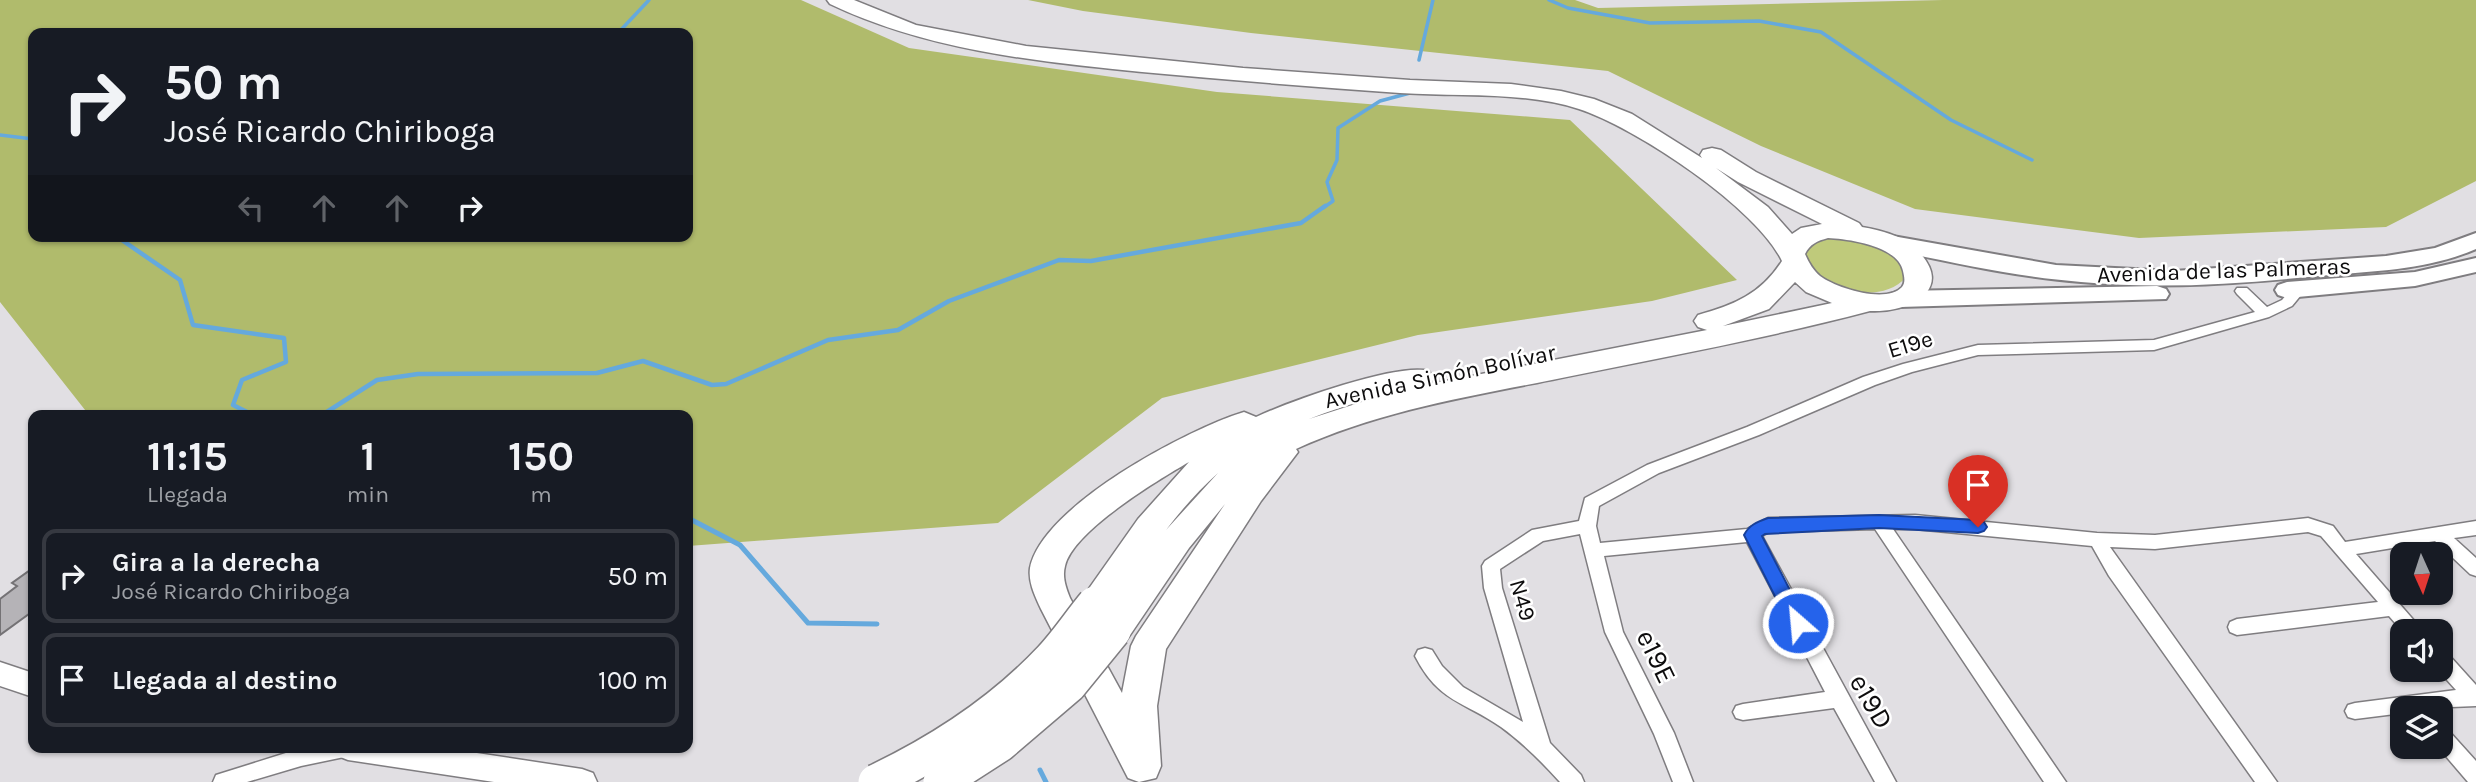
<!DOCTYPE html>
<html lang="es">
<meta charset="utf-8">
<style>
:root{--surface:#171b24;--page:#20242c;--text:#f1f3f6;--muted:#9ea1a6;--line:#363941}
body{margin:0;font-family:Karla,sans-serif;background:var(--page);color:var(--text);height:100vh;display:flex;flex-direction:column;font-size:26px;white-space:nowrap}
*{box-sizing:border-box;margin:0}
p{font-size:23px;color:var(--muted)}
.icon{flex:none;width:38px;height:38px;fill:none;stroke:currentColor;stroke-width:2;stroke-linecap:round;stroke-linejoin:round}
.map{position:relative;flex:1;overflow:hidden}
.side{position:absolute;left:28px;top:410px;width:665px;height:343px;display:flex;flex-direction:column;background:var(--surface);border-radius:14px;box-shadow:0 2px 5px #0004}
.side>*{flex:none}
.guide{position:absolute;left:28px;top:28px;width:665px;height:214px;border-radius:14px;box-shadow:0 2px 5px #0004;background:#171b24;color:var(--text);overflow:hidden}
.needle{width:46px;rotate:177deg}
.buttons{position:absolute;left:2390px;top:542px;display:grid;gap:14px}
.buttons a{display:grid;place-items:center;width:63px;height:63px;border-radius:14px;background:var(--surface);box-shadow:0 2px 5px #0004;font-size:35px}
.pin{position:absolute;display:grid;place-items:center;width:60px;height:60px;color:#fff;margin:-72px -30px;border-radius:50% 50% 50% 0;rotate:-45deg;box-shadow:0 0 7px #0007}
.pin .icon{rotate:45deg}
.me{position:absolute;width:77px;margin:-38px;rotate:333deg;stroke-linejoin:round;filter:drop-shadow(0 0 5px #0008)}
.turn{display:flex;align-items:center;gap:24px;height:147px;padding:0 21px;font-size:32px}
.turn .icon{width:91px;height:91px;stroke-width:2.5}
.turn b{display:block;font-size:49px;line-height:60px}
.lanes{display:flex;align-items:center;height:66px;padding:0 21px;background:#0003;justify-content:center;gap:35px;direction:ltr}
.lanes .off{opacity:.35}
.eta{display:flex;justify-content:space-evenly;align-items:center;height:119px;text-align:center}
.eta b{font-size:42px;font-weight:700;line-height:49px}
ul{padding:0;list-style:none}
li{display:flex;align-items:center;gap:21px;height:94px;margin:0 14px 10px;padding:0 7px;border:4px solid var(--line);border-radius:14px}
li div{flex:1}
li b{display:block;font-size:26px}
li em{font-style:normal}
.map>svg:first-child{display:block}
.green{fill:#bfca7b}
.forest{fill:#b0bb6c;fill-rule:evenodd}
.lines{fill:none;stroke-linecap:round;stroke-linejoin:round}
.stream-far2{stroke:#65a9dd;stroke-width:3.5}
.stream-far1{stroke:#65a9dd;stroke-width:4.5}
.stream{stroke:#65a9dd;stroke-width:5}
.building{fill:#b5b3b7;stroke:#747275;stroke-width:2}
.street-casing{stroke:#7f7d80;stroke-width:3}
.secondary-casing{stroke:#7f7d80;stroke-width:3}
.primary-casing{stroke:#7f7d80;stroke-width:4}
.highway-casing{stroke:#7f7d80;stroke-width:3}
.street{fill:#fff;fill-rule:evenodd}
.secondary{fill:#fff;fill-rule:evenodd}
.primary{fill:#fff;fill-rule:evenodd}
.highway{fill:#fff;fill-rule:evenodd}
.highway-bridge-casing{stroke:#7f7d80;stroke-width:38;stroke-linecap:butt}
.highway-bridge{stroke:#fff;stroke-width:35}
.route{fill:#2563eb;stroke:#184099;stroke-width:2}
.labels{text-anchor:middle;stroke-width:5;stroke-linejoin:round;paint-order:stroke}
.street-label{font-size:23px;fill:#0d0c0d;stroke:#fff}
.near-street-label{font-size:28px;fill:#0d0c0d;stroke:#fff}
</style>
<div class="map">
<svg width="2476" height="782" viewBox="0 0 2476 782">
<rect width="100%" height="100%" fill="#e1dfe3"/>
<path class="green" d="M1843,231L1902,258L1906,277C1886,301 1843,294 1819,279C1812,274 1806,265 1800,259L1804,240Z"/>
<g class="forest">
<path d="M0,0H801L909,48L1217,92L1570,120L1737,280L1652,301L1418,335L1162,398L998,523L688,546V415H89L0,302ZM33,33H688V236H33Z"/>
<polygon points="1028,0 1575,0 1598,8 1943,0 2476,0 2476,181 2386,227 2139,238 1915,209 1761,146 1608,71 1251,33 1083,11"/>
</g>
<g class="lines">
<g class="stream-far2">
<polyline points="1549,0 1568,8 1650,23 1759,21 1821,32 1951,120 2032,160"/>
<polyline points="618,33 649,0"/>
<polyline points="1419,60 1433,0"/>
<polyline points="0,135 33,139"/>
<polyline points="1323,208 1333,201 1327,182 1337,160 1338,128 1380,101 1410,93"/>
</g>
<g class="stream-far1">
<polyline points="116,236 180,280 193,325 284,338 286,362 242,380 233,405 253,415"/>
<polyline points="322,415 377,380 418,374 597,373 643,361 712,385 726,384 828,340 898,330 949,301 1059,260 1091,261 1301,223 1325,206"/>
</g>
<g class="stream">
<polyline points="688,518 740,545 808,623 877,624"/>
<polyline points="1040,770 1046,782"/>
</g>
</g>
<polygon class="building" points="33,568 33,611 0,635 0,599 17,586 12,583"/>
<g class="lines">
<g class="street-casing">
<g id="street">
<path d="M2299,284L2306,289L2292,306L2269,317L2154,350L1978,355L1912,372L1875,385L1759,435L1659,473L1599,506L1596,526L1600,543L1747,529L1768,518L1915,515L2097,533L2155,535L2308,518L2333,526L2345,542L2476,521V535L2454,538L2476,558V576L2470,574L2435,541L2356,554L2424,632H2403L2389,616L2237,635L2230,632L2228,627L2230,622L2237,619L2378,602L2321,536L2308,532L2155,549L2110,547L2277,782H2255L2109,576L2092,546L1915,529H1893L2066,782H2044L1875,529L1769,532L1762,536L1896,782H1875L1834,708L1743,720L1736,718L1733,712L1736,706L1743,704L1825,692L1747,542L1604,556L1623,632L1674,733L1693,782H1673L1654,734L1605,632L1580,534L1543,541L1500,569L1502,588L1550,743L1581,775L1584,782H1560C1542,762 1523,743 1501,727C1464,701 1439,703 1415,656L1418,650L1425,648L1432,650L1442,666L1463,687L1523,722L1484,588L1482,566L1485,561L1532,530L1579,521L1585,498L1647,465L1747,427L1863,377L1903,364L1978,345L2154,340L2255,312L2237,294L2235,291L2237,288H2247L2267,307L2282,300L2294,286Z"/>
<polygon points="2441,652 2448,654 2476,685 2476,706 2403,709 2403,713 2355,719 2348,717 2345,711 2348,705 2355,703 2456,690 2438,670 2441,670"/>
<polygon points="2441,727 2448,730 2476,761 2476,782 2468,782 2438,747 2441,747"/>
<polygon points="305,747 359,747 356,753 349,756 301,766 247,782 213,782 216,775"/>
</g>
</g>
<g class="secondary-casing">
<g id="secondary">
<polygon points="0,662 33,673 33,697 0,686"/>
<polygon points="334,747 437,747 582,769 593,773 597,782 494,782 348,760 338,756"/>
</g>
</g>
<g class="primary-casing">
<g id="primary">
<path d="M2476,233V249C2430,269 2379,271 2330,275C2247,283 2164,290 2081,282C2015,277 1951,262 1887,249L1879,247L1875,242L1879,237L1887,235L2056,265L2174,271L2386,256L2435,248Z"/>
<polygon points="2476,258 2476,272 2415,286 2287,298 2278,295 2275,290 2278,285 2287,282 2415,272"/>
<polygon points="2157,286 2166,289 2169,294 2166,299 1900,307 1891,304 1888,299 1891,294 1900,291"/>
</g>
</g>
<g class="highway-casing">
<path id="highway" d="M827,0H854L916,25L1026,46L1243,68L1410,80L1511,84L1561,91L1594,99L1632,114L1702,158L1700,155L1703,150L1712,148L1721,150L1756,172L1859,223L1862,227C1881,230 1903,236 1917,250C1957,290 1908,313 1870,311C1760,340 1648,360 1537,383C1454,399 1373,414 1296,449L1298,452L1261,501L1166,649L1157,706L1161,766L1156,778L1139,782L1128,778L1041,609C1035,596 1028,582 1030,568C1042,506 1188,429 1244,412L1256,417C1288,402 1398,362 1429,371L1434,378L1430,384L1707,330L1698,327L1694,321L1698,315C1734,305 1761,294 1782,261C1757,208 1635,127 1579,109C1522,91 1459,97 1400,93C1314,87 1228,80 1142,72C1035,61 929,51 830,4ZM1716,168L1738,182L1822,224L1801,228L1792,234L1768,207ZM1828,238C1849,239 1898,246 1903,271C1904,276 1906,282 1902,287C1886,304 1836,288 1820,276C1813,270 1809,263 1805,254C1810,244 1817,241 1828,238ZM1795,282L1806,292L1832,303L1723,326L1769,309ZM1371,399L1309,419C1329,411 1350,404 1371,399ZM1189,462L1138,519L1078,604L1083,614L1095,618L1105,615L1095,631L1100,641L1113,645L1126,641L1189,548L1225,504L1136,636L1131,646L1122,693L1070,598C1066,588 1062,577 1065,566C1073,531 1158,480 1189,462ZM1218,473L1166,530C1182,509 1199,490 1218,473Z"/>
</g>
<use href="#street" class="street"/>
<use href="#secondary" class="secondary"/>
<use href="#primary" class="primary"/>
<use href="#highway" class="highway"/>
<g class="highway-bridge-casing">
<g id="highway-bridge">
<path d="M876,782C941,751 1002,711 1051,659C1067,642 1080,622 1095,604"/>
<polyline points="941,782 1000,744 1069,685 1113,631"/>
</g>
</g>
<use href="#highway-bridge" class="highway-bridge"/>
</g>
<path class="route" d="M1879,515L1978,520L1984,522L1987,527L1984,531L1978,533L1879,528L1765,534L1762,536L1807,623L1804,628L1798,631L1791,628L1744,535C1749,525 1757,522 1768,518Z"/>
<g class="labels">
<g class="street-label">
<text transform="translate(2224 270) rotate(-2)" y="8">Avenida de las Palmeras</text>
<text transform="translate(1910 344) rotate(-17)" y="8">E19e</text>
<text transform="translate(1440 376) rotate(-12)" y="8">Avenida Simón Bolívar</text>
<text transform="translate(1523 600) rotate(74)" y="8">N49</text>
</g>
<g class="near-street-label">
<text transform="translate(1657 656) rotate(64)" y="10">e19E</text>
<text transform="translate(1872 701) rotate(60)" y="10">e19D</text>
</g>
</g>
</svg>
<div class="buttons">
<a><svg class="needle" viewBox="-14 -14 28 28"><path d="M0-13l5 13h-10z" fill="#e53935"/><path d="M0 13l5-13h-10z" fill="#9ea1a6"/></svg></a>
<a><svg class="icon" aria-label="sound" viewBox="0 0 24 24"><path d="M4 9h4l5-4v14l-5-4H4zM17 9q2 3 0 6"/></svg></a>
<a><svg class="icon" aria-label="layers" viewBox="0 0 24 24"><path d="M12 4l9 5-9 5-9-5zM3 14l9 5 9-5"/></svg></a>
</div>
<div class="pin" style="left:1978px;top:527px;background:#d93025"><svg class="icon" aria-label="arrive" viewBox="0 0 24 24"><path d="M6 21V4h12l-3 4 3 4H6"/></svg></div>
<svg class="me" style="left:1798px;top:623px" viewBox="-20 -20 40 40"><circle r="17" fill="#2563eb" stroke="#fff" stroke-width="3"/><path d="M0-11L8 9 0 5-8 9z" fill="#fff"/></svg>
<div class="guide">
<div class="turn"><svg class="icon" aria-label="right" viewBox="0 0 24 24"><path d="M7 20v-9h11M14 6l5 5-5 5"/></svg><div><b>50 m</b>José Ricardo Chiriboga</div></div>
<div class="lanes"><svg class="icon off" aria-label="left" viewBox="0 0 24 24"><path d="M17 20v-9H6M10 6l-5 5 5 5"/></svg><svg class="icon off" aria-label="ahead" viewBox="0 0 24 24"><path d="M12 20V5M6 11l6-6 6 6"/></svg><svg class="icon off" aria-label="ahead" viewBox="0 0 24 24"><path d="M12 20V5M6 11l6-6 6 6"/></svg><svg class="icon" aria-label="right" viewBox="0 0 24 24"><path d="M7 20v-9h11M14 6l5 5-5 5"/></svg></div>
</div>
<section class="side">
<div class="eta">
<div><b>11:15</b><p>Llegada</p></div>
<div><b>1</b><p>min</p></div>
<div><b>150</b><p>m</p></div>
</div>
<ul>
<li><svg class="icon" aria-label="right" viewBox="0 0 24 24"><path d="M7 20v-9h11M14 6l5 5-5 5"/></svg><div><b>Gira a la derecha</b><p>José Ricardo Chiriboga</p></div><em>50 m</em></li>
<li><svg class="icon" aria-label="arrive" viewBox="0 0 24 24"><path d="M6 21V4h12l-3 4 3 4H6"/></svg><div><b>Llegada al destino</b></div><em>100 m</em></li>
</ul>
</section>
</div>
